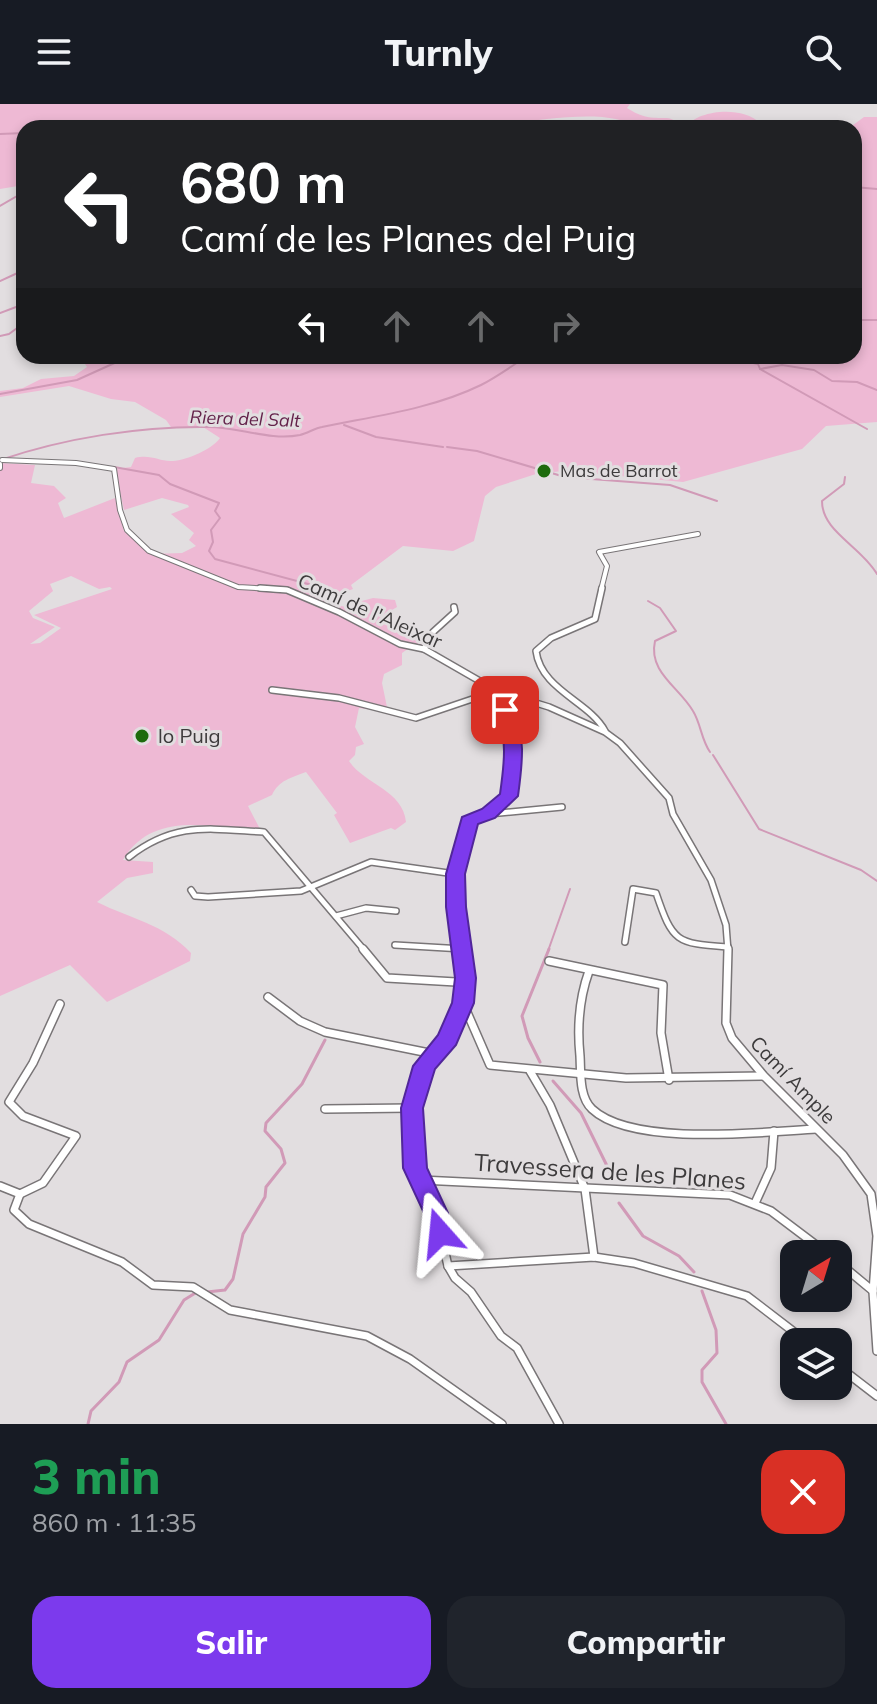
<!DOCTYPE html>
<html lang="es">
<meta charset="utf-8">
<style>
:root{--surface:#171b24;--page:#20242c;--text:#f1f3f6;--muted:#9ea1a6;--accent:#7c3aed}
body{margin:0;font-family:Mulish,sans-serif;background:var(--page);color:var(--text);height:100vh;display:flex;flex-direction:column;font-size:30px;white-space:nowrap}
*{box-sizing:border-box;margin:0}
p{font-size:26px;color:var(--muted)}
.icon{flex:none;width:44px;height:44px;fill:none;stroke:currentColor;stroke-width:2;stroke-linecap:round;stroke-linejoin:round}
.map{position:relative;height:1320px;overflow:hidden}
.sheet{display:flex;flex-direction:column;background:var(--surface);flex:1}
.sheet>*{flex:none}
.hud{position:absolute;left:16px;top:16px;width:846px;height:244px;border-radius:24px;box-shadow:0 4px 12px #0003;background:#202124;color:#fff;overflow:hidden}
.needle{width:52px;rotate:38deg}
.tools{position:absolute;left:780px;top:1136px;display:grid;gap:16px}
.tools a{display:grid;place-items:center;width:72px;height:72px;border-radius:16px;background:var(--surface);box-shadow:0 4px 12px #0003;font-size:40px}
.pin{position:absolute;display:grid;place-items:center;width:68px;height:68px;color:#fff;margin:-34px;border-radius:16px;box-shadow:0 4px 12px #0006}
.me{position:absolute;width:88px;margin:-44px;rotate:342deg;stroke-linejoin:round;filter:drop-shadow(0 0 6px #0008)}
.turn{display:flex;align-items:center;gap:28px;height:168px;padding:0 32px;font-size:36px}
.turn .icon{width:104px;height:104px;stroke-width:2.5}
.turn b{display:block;font-size:56px;line-height:68px}
.lanes{display:flex;align-items:center;height:76px;padding:0 32px;background:#0003;justify-content:center;gap:40px;direction:ltr}
.lanes .off{opacity:.35}
.round{display:grid;place-items:center;flex:none;width:84px;height:84px;border-radius:24px;background:var(--page)}
.headline{display:flex;align-items:center;justify-content:space-between;height:136px;padding:0 32px}
h1{font-size:48px;font-weight:800;line-height:60px;color:#1e9e55}
.cta{display:flex;gap:16px;margin-top:auto;padding:16px 32px}
.cta a{flex:1;height:92px;border-radius:24px;background:var(--accent);color:#fff;font-size:32px;font-weight:800;line-height:92px;text-align:center}
.cta a+a{background:var(--page);color:var(--text)}
header{display:flex;justify-content:space-between;align-items:center;height:104px;padding:0 32px;background:var(--surface);font-size:36px;font-weight:800}
.map>svg:first-child{display:block}
.green{fill:#eeb9d4;fill-rule:evenodd}
.lines{fill:none;stroke-linecap:round;stroke-linejoin:round}
.stream-far1{stroke:#d19ab7;stroke-width:2}
.stream{stroke:#d19ab7;stroke-width:3}
.street-far2-casing{stroke:#797577;stroke-width:6}
.street-far1-casing{stroke:#797577;stroke-width:8}
.street-casing{stroke:#797577;stroke-width:10}
.street-far2{stroke:#fff;stroke-width:4}
.street-far1{stroke:#fff;stroke-width:5}
.street{stroke:#fff;stroke-width:7}
.route{fill:#7c3aed;stroke:#51269a;stroke-width:2}
.poi-dot{fill:#1d6b0d;stroke:#e2dee0;stroke-width:3}
.labels{text-anchor:middle;stroke-width:6;stroke-linejoin:round;paint-order:stroke}
.far-water-label{font-size:18px;font-style:italic;fill:#63224a;stroke:#e2dee0}
.far-poi-label{font-size:18px;fill:#3d3b3c;stroke:#e2dee0;text-anchor:start}
.street-label{font-size:20px;fill:#3d3b3c;stroke:#e2dee0}
.poi-label{font-size:20px;fill:#3d3b3c;stroke:#e2dee0;text-anchor:start}
.near-street-label{font-size:24px;fill:#3d3b3c;stroke:#e2dee0}
</style>
<header><svg class="icon" aria-label="menu" viewBox="0 0 24 24"><path d="M4 6h16M4 12h16M4 18h16"/></svg>Turnly<svg class="icon" aria-label="search" viewBox="0 0 24 24"><circle cx="10" cy="10" r="6"/><path d="M15 15l6 6"/></svg></header>
<div class="map">
<svg width="877" height="1320" viewBox="0 0 877 1320">
<rect width="100%" height="100%" fill="#e2dee0"/>
<g class="green">
<path d="M0,0H630L627,4C643,14 650,14 667,14C675,15 679,20 686,23C697,6 742,1 760,19L813,24H635C612,0 513,20 480,24C443,28 401,26 364,24C336,22 307,11 280,21L279,24H24V81L0,85Z"/>
<path d="M864,13H877V318L826,322L802,345L683,378L566,367L539,369L496,383L485,392L474,437L453,447L403,442L351,481L353,485L334,492L328,500L354,504L358,498L373,494L395,496L397,503L382,512L408,529L409,533L425,538L423,543L412,542L402,549V561L384,570L382,579L388,608L359,604L355,623L364,640L356,643L355,651L349,657C364,680 403,686 406,718L395,726L391,724L350,739L334,711L337,709L306,668C291,674 279,676 272,691L248,702L261,727C213,724 153,705 123,756L153,758V769L127,774L97,798C131,815 164,820 191,849L190,857L107,898L70,861L0,892V359L35,361L31,379L54,382L66,394L58,399L64,414L115,394L124,427L151,450L182,449L196,442L189,436L194,429L171,410L189,403L188,401L162,394L124,406L115,365L131,363L135,354C152,350 159,358 173,357C187,356 213,345 220,334L203,323H171L166,316L135,298L111,295L69,282L0,293V287L23,284L41,275L74,272L87,263L85,260L102,252H854V24H849ZM71,472L99,485L110,483L112,485L34,511L61,524L40,539L30,540L55,523L33,514L29,507L53,487L50,480Z"/>
</g>
<g class="lines">
<g class="stream-far1">
<polyline points="166,24 198,22"/>
<polyline points="690,24 688,19 695,17"/>
<polyline points="802,24 810,24"/>
<polyline points="0,30 24,29"/>
<polyline points="854,83 877,85"/>
<polyline points="0,102 24,88"/>
<polyline points="0,177 24,166"/>
<polyline points="0,209 24,200"/>
<polyline points="854,216 877,216"/>
<polyline points="0,232 9,230 24,219"/>
<polyline points="720,252 758,260 760,265 782,261 814,266 832,277 857,278 877,286"/>
<polyline points="760,265 867,325"/>
<polyline points="0,290 77,276 130,252"/>
<polyline points="344,321 376,333 443,343"/>
<polyline points="447,343 477,347 565,373 670,381 717,397"/>
<path d="M0,356C65,334 140,322 209,323C239,323 270,337 300,331C308,329 315,324 322,323C375,312 432,305 481,281C497,273 512,262 527,252"/>
<polyline points="114,363 159,371 170,380 219,399 215,407 220,414 211,426 213,438 209,447 215,455 338,488"/>
<path d="M845,373L844,380L822,397C822,428 861,442 877,470"/>
<path d="M648,497L660,504L676,527L655,537C648,568 679,583 693,607C701,620 701,635 710,648"/>
<polyline points="713,651 759,725 861,766 877,777"/>
<polyline points="548,847 570,785"/>
</g>
<g class="stream">
<polyline points="540,958 528,934 522,912 549,845"/>
<polyline points="553,977 581,1009 613,1074"/>
<polyline points="619,1099 643,1132 679,1152 694,1168"/>
<polyline points="702,1187 716,1226 717,1249 702,1266 702,1278 726,1320"/>
<polyline points="207,1188 225,1186 233,1175 243,1130 265,1093 266,1083 285,1059 281,1045 265,1027 266,1019 302,980 325,936"/>
<polyline points="88,1320 91,1307 119,1278 127,1258 159,1236 184,1196 197,1188"/>
</g>
<g class="street-far2-casing">
<g id="street-far2">
<polyline points="2,356 76,359 114,365 120,406 127,426 149,447 238,483 288,486"/>
<polyline points="0,360 0,364"/>
<polyline points="601,486 607,462 599,448 698,430"/>
</g>
</g>
<g class="street-far1-casing">
<g id="street-far1">
<polyline points="260,484 287,486 339,508 400,540 424,545 497,587 549,603 605,628 620,639 669,694 673,710 711,776 726,821 728,847"/>
<path d="M602,484L595,515L551,534L536,547C541,586 590,598 605,627"/>
<polyline points="424,545 433,528 455,508 454,503"/>
<polyline points="272,586 339,594 416,614 496,587"/>
<polyline points="489,710 562,703"/>
<path d="M129,753C175,717 210,725 264,728L365,847"/>
<polyline points="191,786 195,792 208,793 301,787 371,758 455,770"/>
<polyline points="336,812 366,804 396,807"/>
<path d="M625,838L633,785L656,789C673,839 676,839 728,843"/>
<polyline points="395,841 463,845"/>
<path d="M462,847C459,823 450,792 456,768C458,760 462,752 464,744C466,737 464,727 467,720C472,711 489,709 498,702C518,686 515,645 511,621C509,610 501,597 497,587"/>
</g>
</g>
<g class="street-casing">
<g id="street">
<polyline points="363,845 387,874 456,878 464,884"/>
<polyline points="461,845 465,874 463,899 448,935 424,962 412,1004 415,1064 436,1109 448,1162 455,1174 471,1188 501,1232 517,1244 559,1320"/>
<polyline points="728,845 726,919 732,934 764,972 843,1051 871,1090 877,1132 873,1188 877,1247"/>
<polyline points="549,857 663,881 661,929 669,976"/>
<path d="M589,867C579,895 577,923 580,952C581,969 579,993 592,1005C632,1043 763,1028 816,1025"/>
<polyline points="268,893 300,917 325,928 434,950"/>
<polyline points="463,899 490,961 626,974 763,972"/>
<polyline points="530,967 550,1001 585,1085 594,1153"/>
<polyline points="325,1005 412,1004"/>
<polyline points="421,1076 730,1091 771,1107 828,1150"/>
<polyline points="0,1082 20,1090 14,1106 29,1120 122,1158 153,1181 193,1183 230,1206 367,1232 410,1255 502,1320"/>
<polyline points="20,1090 43,1079 76,1032 23,1012 9,998 33,959 60,900"/>
<polyline points="756,1097 771,1064 774,1027"/>
<polyline points="838,1158 873,1187"/>
<polyline points="448,1162 594,1153 634,1159 747,1192 807,1238"/>
<polyline points="838,1262 877,1292"/>
</g>
</g>
<use href="#street-far2" class="street-far2"/>
<use href="#street-far1" class="street-far1"/>
<use href="#street" class="street"/>
</g>
<path class="route" d="M505,600L511,602C527,629 522,662 518,692L495,714L478,720L465,770L466,803L476,874L474,899L456,941L435,965L423,1004L427,1064L448,1109L452,1129L449,1136L440,1139L432,1136L424,1109L403,1064L401,1004L413,962L438,931L452,899L455,874L446,803V770L462,713L482,705L500,690C504,662 508,632 496,606Z"/>
<g class="poi-dot">
<circle cx="544" cy="367" r="8"/>
<circle cx="142" cy="632" r="8"/>
</g>
<g class="labels">
<g class="far-water-label">
<text transform="translate(245 315) rotate(2)" y="6">Riera del Salt</text>
</g>
<g class="far-poi-label">
<text x="560" y="373">Mas de Barrot</text>
</g>
<g class="street-label">
<text transform="translate(370 507) rotate(24)" y="7">Camí de l'Aleixar</text>
<text transform="translate(793 976) rotate(46)" y="7">Camí Ample</text>
</g>
<g class="poi-label">
<text x="158" y="639">lo Puig</text>
</g>
<g class="near-street-label">
<text transform="translate(610 1068) rotate(4)" y="8">Travessera de les Planes</text>
</g>
</g>
</svg>
<div class="tools">
<a><svg class="needle" viewBox="-14 -14 28 28"><path d="M0-13l5 13h-10z" fill="#e53935"/><path d="M0 13l5-13h-10z" fill="#9ea1a6"/></svg></a>
<a><svg class="icon" aria-label="layers" viewBox="0 0 24 24"><path d="M12 4l9 5-9 5-9-5zM3 14l9 5 9-5"/></svg></a>
</div>
<div class="pin" style="left:505px;top:606px;background:#d93025"><svg class="icon" aria-label="arrive" viewBox="0 0 24 24"><path d="M6 21V4h12l-3 4 3 4H6"/></svg></div>
<svg class="me" style="left:440px;top:1129px" viewBox="-20 -20 40 40"><path d="M0-17L14 15 0 8-14 15z" fill="#7c3aed" stroke="#fff" stroke-width="4"/></svg>
<div class="hud">
<div class="turn"><svg class="icon" aria-label="left" viewBox="0 0 24 24"><path d="M17 20v-9H6M10 6l-5 5 5 5"/></svg><div><b>680 m</b>Camí de les Planes del Puig</div></div>
<div class="lanes"><svg class="icon" aria-label="left" viewBox="0 0 24 24"><path d="M17 20v-9H6M10 6l-5 5 5 5"/></svg><svg class="icon off" aria-label="ahead" viewBox="0 0 24 24"><path d="M12 20V5M6 11l6-6 6 6"/></svg><svg class="icon off" aria-label="ahead" viewBox="0 0 24 24"><path d="M12 20V5M6 11l6-6 6 6"/></svg><svg class="icon off" aria-label="right" viewBox="0 0 24 24"><path d="M7 20v-9h11M14 6l5 5-5 5"/></svg></div>
</div>
</div>
<section class="sheet">
<div class="headline"><div><h1>3 min</h1><p>860 m · 11:35</p></div><a class="round" style="background:#d93025;color:#fff"><svg class="icon" aria-label="close" viewBox="0 0 24 24"><path d="M6 6l12 12M18 6L6 18"/></svg></a></div>
<div class="cta"><a>Salir</a><a>Compartir</a></div>
</section>
